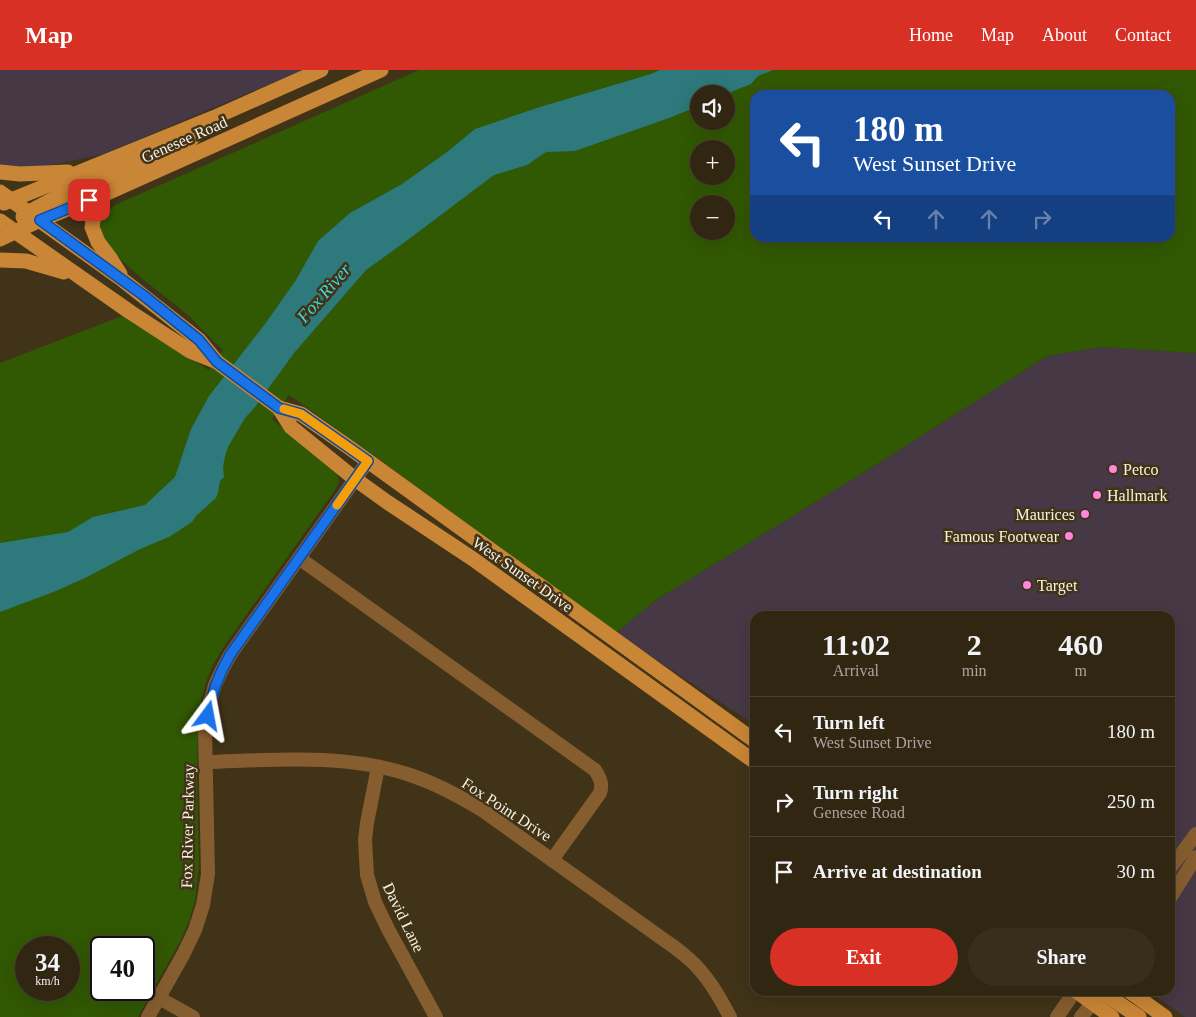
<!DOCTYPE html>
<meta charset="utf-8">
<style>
:root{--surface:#302612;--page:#382e1b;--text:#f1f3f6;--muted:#a8a59f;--line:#4b4332;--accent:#d93025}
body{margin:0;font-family:"Times New Roman",serif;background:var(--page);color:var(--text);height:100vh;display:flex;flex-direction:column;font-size:19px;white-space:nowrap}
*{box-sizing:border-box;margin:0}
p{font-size:16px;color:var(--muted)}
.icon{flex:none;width:28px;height:28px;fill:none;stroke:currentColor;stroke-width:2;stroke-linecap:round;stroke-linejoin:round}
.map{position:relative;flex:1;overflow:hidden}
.details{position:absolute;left:750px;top:541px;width:425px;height:385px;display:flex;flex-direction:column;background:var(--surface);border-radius:15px;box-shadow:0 5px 20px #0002,0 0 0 1px var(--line)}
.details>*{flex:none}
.guide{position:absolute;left:750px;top:20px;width:425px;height:152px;border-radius:15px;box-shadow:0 5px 20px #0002,0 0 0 1px var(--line);background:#1a4fa0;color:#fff;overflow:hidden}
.buttons{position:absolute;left:690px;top:15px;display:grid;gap:10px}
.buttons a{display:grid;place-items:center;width:45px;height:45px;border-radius:50%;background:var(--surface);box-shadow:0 5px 20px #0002,0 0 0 1px var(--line);font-size:25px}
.speed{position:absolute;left:15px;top:866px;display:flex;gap:10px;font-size:25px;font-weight:700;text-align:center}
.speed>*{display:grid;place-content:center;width:65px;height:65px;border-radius:50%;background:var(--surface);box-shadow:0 5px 20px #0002,0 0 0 1px var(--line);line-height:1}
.speed small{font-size:12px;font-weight:400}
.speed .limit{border:2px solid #111;border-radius:8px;background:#fff;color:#111}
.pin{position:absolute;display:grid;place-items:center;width:42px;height:42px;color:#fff;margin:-21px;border-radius:10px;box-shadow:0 2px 8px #0006}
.me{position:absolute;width:55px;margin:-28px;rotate:13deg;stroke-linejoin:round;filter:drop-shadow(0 0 4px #0008)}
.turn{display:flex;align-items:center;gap:18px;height:105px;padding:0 20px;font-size:22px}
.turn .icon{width:65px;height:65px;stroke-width:2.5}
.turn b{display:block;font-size:35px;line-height:42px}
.lanes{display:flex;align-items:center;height:48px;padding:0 20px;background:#0003;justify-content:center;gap:25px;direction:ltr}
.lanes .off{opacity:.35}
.eta{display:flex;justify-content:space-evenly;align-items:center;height:85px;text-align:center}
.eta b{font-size:30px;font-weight:700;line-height:35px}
.cta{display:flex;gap:10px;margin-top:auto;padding:10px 20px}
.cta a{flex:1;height:58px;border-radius:30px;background:var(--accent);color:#fff;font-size:20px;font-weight:700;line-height:58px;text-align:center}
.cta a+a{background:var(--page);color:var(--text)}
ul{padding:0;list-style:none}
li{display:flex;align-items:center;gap:15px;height:70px;padding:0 20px;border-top:1px solid var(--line)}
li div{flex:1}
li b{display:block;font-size:19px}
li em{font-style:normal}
header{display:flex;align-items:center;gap:30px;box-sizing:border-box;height:70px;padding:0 25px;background:var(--accent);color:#fff}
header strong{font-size:24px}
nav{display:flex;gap:28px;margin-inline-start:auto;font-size:18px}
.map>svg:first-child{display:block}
.commercial{fill:#463845}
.green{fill:#315803;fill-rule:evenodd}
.water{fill:#2d797b}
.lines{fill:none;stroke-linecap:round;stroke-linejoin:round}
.minor{stroke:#865d2f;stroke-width:14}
.major{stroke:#c98636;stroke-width:15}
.route-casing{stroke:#114b97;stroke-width:12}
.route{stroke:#1a73e8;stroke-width:9}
.slow{stroke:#f59e0b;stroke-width:9}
.poi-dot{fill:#ff85de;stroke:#403318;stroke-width:2}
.labels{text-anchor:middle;stroke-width:5;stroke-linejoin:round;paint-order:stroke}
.street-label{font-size:16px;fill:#f9f1e1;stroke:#403318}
.poi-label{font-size:16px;fill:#f9f1e1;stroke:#403318;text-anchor:start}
.water-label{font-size:18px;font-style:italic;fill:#41d8dc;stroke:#403318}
</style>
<header>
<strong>Map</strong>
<nav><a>Home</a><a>Map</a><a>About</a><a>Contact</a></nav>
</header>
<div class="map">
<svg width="1196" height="947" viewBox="0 0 1196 947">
<rect width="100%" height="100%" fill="#403318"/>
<g class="commercial">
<polygon points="0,0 303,0 104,84 32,99 0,97"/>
<polygon points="1101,277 1196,283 1196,947 1185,947 1149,921 1170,921 1170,546 755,546 755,655 616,563 656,530 866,401 1047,286"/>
</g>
<path class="green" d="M419,0H1196V283L1101,277L1047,286L866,401L656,530L616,563L372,384L289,325L272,349L336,403C341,409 339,414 335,420L225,575L213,595L206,612L198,648L197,707L199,794L195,831L189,851L181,870L138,947H0V293L122,246L209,300L223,280C209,268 198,254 184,242C161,222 135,206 115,183C110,178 103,171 101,165C97,153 106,142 115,135ZM699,24H726V51H699ZM755,25H1170V168H755ZM699,79H726V106H699ZM699,134H726V161H699ZM26,878H69V920H26ZM101,878H144V920H101Z"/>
<polygon class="water" points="660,0 773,0 758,6 751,14 726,24 699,24 699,36 669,48 575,81 546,82 527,95 494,105 405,172 366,200 294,283 255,337 245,348 228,377 225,386 223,397 224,407 220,411 218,423 216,428 196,446 192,452 169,467 140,479 87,507 56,521 0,542 0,473 68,462 93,447 145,435 175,407 191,359 209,326 265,254 296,210 318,171 350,143 402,114 447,82 475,59 540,37 651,4"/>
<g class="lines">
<g class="minor">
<path d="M299,488L595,700C600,708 603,714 600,723L552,790"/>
<path d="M206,692C273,690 345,683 410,705C435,713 459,726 482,740L667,872C675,877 682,883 689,889C707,905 719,926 730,947"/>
<polyline points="378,697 367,753 365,770 367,805 375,832 388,859 436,947"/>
<polyline points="1170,798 1182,783 1196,764"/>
<polyline points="1170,828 1196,787"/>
<polyline points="159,928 193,947"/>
<polyline points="148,947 183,885 195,860 203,835 208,804 205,661 210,632 215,615 222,600 230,585 368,391"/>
<polyline points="1057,947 1075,921"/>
<polyline points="1081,947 1099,925"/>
</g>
<g class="major">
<polyline points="0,102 20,104 68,102"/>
<polyline points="0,122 124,211 199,270 217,292 279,338 291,357 355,409 387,432 473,489 755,692"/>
<polyline points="105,124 95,140 92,157 98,172 110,188 120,204"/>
<polyline points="4,133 213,48 321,0"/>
<polyline points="23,147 29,142 55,128 185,75 208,53"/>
<polyline points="0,151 130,242 190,281 215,291"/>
<polyline points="0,169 40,150 105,124 381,0"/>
<polyline points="0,190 26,191 64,202"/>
<polyline points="279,338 301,344 350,378 755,671"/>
<polyline points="1076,921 1112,947"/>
<polyline points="1084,921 1102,922 1139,947"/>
<polyline points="1129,921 1165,947"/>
</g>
</g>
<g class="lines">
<g class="route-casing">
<path id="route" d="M89,130L40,150L143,225L199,270L217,292L279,338L301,344L368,391L230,585C219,604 211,624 208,646"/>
</g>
<use href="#route" class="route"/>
<polyline class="slow" points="284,339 301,344 368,391 337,435"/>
</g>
<g class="poi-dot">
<circle cx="1113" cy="399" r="5"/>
<circle cx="1097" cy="425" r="5"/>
<circle cx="1085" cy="444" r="5"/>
<circle cx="1069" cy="466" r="5"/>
<circle cx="1027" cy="515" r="5"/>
</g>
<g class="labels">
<g class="street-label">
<text transform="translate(184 69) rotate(-24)" y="6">Genesee Road</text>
<text transform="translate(523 504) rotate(35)" y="6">West Sunset Drive</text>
<text transform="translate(507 739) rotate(33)" y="6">Fox Point Drive</text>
<text transform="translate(187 756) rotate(-89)" y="6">Fox River Parkway</text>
<text transform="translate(404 847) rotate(64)" y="6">David Lane</text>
</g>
<g class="poi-label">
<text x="1123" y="405">Petco</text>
<text x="1107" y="431">Hallmark</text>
<text x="1075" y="450" text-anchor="end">Maurices</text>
<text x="1059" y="472" text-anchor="end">Famous Footwear</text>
<text x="1037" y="521">Target</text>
</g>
<g class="water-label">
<text transform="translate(324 223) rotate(-49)" y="6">Fox River</text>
</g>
</g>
</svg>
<div class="buttons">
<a><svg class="icon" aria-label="sound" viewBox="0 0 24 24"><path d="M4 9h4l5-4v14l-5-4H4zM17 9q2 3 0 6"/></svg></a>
<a>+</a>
<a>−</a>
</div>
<div class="speed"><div>34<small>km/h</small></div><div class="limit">40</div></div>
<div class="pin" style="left:89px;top:130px;background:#d93025"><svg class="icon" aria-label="arrive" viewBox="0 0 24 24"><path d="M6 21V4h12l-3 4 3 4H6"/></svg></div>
<svg class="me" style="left:208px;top:646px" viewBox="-20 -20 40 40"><path d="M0-17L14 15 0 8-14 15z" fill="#1a73e8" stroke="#fff" stroke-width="4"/></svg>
<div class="guide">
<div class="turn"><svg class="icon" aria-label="left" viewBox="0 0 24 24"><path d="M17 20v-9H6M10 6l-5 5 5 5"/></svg><div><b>180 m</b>West Sunset Drive</div></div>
<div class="lanes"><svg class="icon" aria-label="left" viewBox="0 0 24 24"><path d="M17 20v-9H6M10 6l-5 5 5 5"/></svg><svg class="icon off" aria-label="ahead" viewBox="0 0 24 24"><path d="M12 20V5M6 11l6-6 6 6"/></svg><svg class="icon off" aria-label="ahead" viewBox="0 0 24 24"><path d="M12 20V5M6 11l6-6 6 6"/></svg><svg class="icon off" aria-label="right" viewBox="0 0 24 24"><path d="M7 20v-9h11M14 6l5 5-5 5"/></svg></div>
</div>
<section class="details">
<div class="eta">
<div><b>11:02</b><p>Arrival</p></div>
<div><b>2</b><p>min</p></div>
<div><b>460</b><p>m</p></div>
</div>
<ul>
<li><svg class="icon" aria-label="left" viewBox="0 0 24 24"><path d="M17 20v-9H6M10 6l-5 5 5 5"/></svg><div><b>Turn left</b><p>West Sunset Drive</p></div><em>180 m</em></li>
<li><svg class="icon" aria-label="right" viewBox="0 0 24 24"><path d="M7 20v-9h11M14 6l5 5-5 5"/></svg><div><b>Turn right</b><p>Genesee Road</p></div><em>250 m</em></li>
<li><svg class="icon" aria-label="arrive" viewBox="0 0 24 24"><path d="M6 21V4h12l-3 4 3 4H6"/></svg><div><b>Arrive at destination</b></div><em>30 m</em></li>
</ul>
<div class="cta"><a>Exit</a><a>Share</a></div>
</section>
</div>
